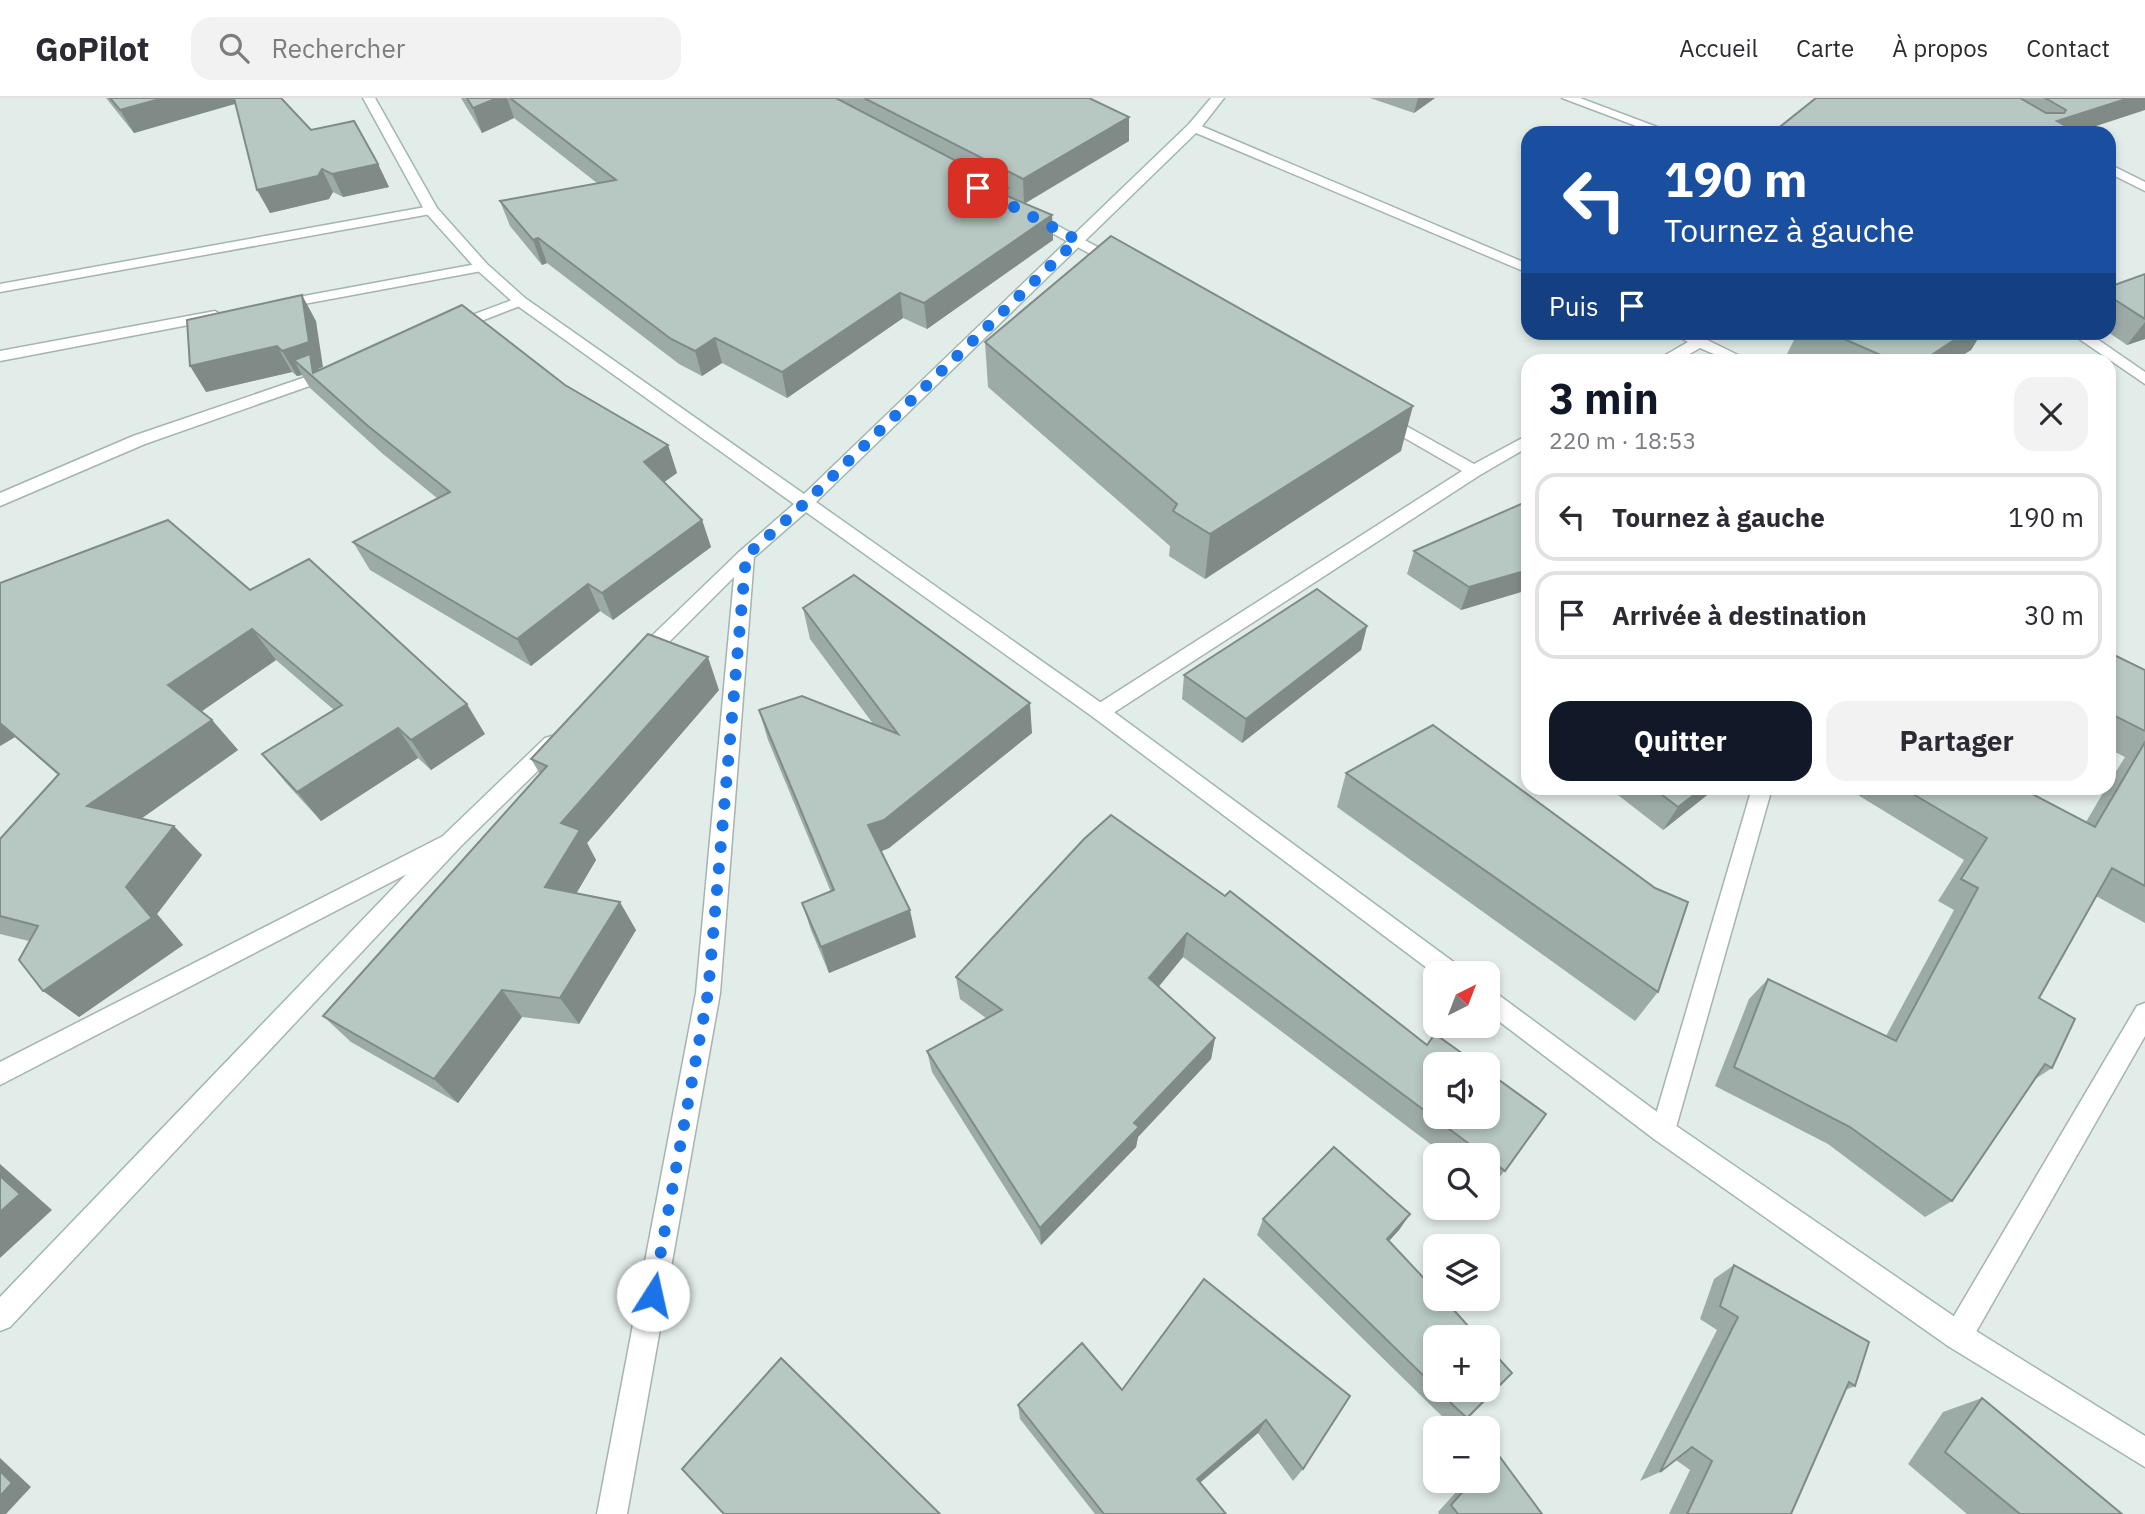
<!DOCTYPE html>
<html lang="fr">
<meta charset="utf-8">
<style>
:root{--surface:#fff;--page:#f2f2f3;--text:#2b2b33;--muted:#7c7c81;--line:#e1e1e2;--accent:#111827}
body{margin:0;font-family:"IBM Plex Sans",sans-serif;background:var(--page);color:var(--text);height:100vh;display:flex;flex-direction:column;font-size:26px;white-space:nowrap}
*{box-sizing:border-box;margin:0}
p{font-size:23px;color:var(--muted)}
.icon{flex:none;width:38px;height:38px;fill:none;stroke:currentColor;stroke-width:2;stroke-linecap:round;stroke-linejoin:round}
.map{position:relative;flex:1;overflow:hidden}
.drawer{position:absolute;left:1521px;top:256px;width:595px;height:441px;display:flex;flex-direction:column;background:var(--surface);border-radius:21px;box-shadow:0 4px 10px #0003}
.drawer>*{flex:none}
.banner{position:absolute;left:1521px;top:28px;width:595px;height:214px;border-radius:21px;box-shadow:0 4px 10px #0003;background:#1a4fa0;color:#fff;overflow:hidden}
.needle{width:46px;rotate:42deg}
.fabs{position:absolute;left:1423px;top:863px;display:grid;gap:14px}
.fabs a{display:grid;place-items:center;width:77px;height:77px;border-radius:14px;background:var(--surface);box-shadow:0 4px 10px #0003;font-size:35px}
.pin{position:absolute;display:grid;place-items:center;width:60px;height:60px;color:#fff;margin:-30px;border-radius:14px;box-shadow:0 4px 10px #0006}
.me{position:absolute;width:77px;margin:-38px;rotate:10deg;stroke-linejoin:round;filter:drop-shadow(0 0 5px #0008)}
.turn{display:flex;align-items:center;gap:24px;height:147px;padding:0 28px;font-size:32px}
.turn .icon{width:91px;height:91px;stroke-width:2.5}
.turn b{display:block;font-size:49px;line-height:60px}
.then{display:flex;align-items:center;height:66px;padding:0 28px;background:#0003;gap:14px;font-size:26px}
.round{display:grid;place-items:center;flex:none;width:74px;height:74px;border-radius:21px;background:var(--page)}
.head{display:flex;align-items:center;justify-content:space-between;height:119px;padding:0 28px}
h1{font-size:42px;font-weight:700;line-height:52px;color:var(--accent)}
.action{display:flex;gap:14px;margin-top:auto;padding:14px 28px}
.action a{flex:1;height:80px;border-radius:21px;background:var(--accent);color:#fff;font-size:28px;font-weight:700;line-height:80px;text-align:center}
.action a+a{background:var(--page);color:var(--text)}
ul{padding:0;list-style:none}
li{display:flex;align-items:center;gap:21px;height:88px;margin:0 14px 10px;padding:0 14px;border:4px solid var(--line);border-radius:21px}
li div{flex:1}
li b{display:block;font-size:26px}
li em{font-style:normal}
header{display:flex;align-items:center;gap:42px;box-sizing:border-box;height:98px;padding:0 35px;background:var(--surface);border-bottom:2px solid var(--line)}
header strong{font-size:33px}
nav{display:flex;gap:38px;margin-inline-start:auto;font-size:24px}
.search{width:490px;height:63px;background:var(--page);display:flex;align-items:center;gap:18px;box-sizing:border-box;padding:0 24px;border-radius:21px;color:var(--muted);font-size:26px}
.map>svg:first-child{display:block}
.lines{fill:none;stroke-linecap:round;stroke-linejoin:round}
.street-casing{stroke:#a5b4af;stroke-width:3}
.secondary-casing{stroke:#a1b7b0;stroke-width:3}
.street{fill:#fff;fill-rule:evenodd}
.secondary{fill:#fff;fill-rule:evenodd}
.wall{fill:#9daba6}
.shaded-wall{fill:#808b87}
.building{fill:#b7c7c1;stroke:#808b87;stroke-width:2}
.route{stroke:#1a73e8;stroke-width:12;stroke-dasharray:0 21.6}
</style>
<header>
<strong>GoPilot</strong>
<div class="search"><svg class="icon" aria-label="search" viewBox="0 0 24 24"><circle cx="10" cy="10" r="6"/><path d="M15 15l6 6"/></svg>Rechercher</div>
<nav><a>Accueil</a><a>Carte</a><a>À propos</a><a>Contact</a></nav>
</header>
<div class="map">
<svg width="2145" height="1416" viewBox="0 0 2145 1416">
<rect width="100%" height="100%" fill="#e2ece8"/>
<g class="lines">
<g class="street-casing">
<g id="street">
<polygon points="1562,0 1580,0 1673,35 1655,35"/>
<polygon points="1194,25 1528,166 1528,175 1189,32 1188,29"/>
<polygon points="2109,66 2145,84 2145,93 2109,75"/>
<polygon points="431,108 436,109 436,115 0,194 0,186"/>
<polygon points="1028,112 1124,163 1126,166 1124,169 1114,169 1023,119 1023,113"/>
<polygon points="482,165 489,169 487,172 277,211 270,207 277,203"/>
<polygon points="520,199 527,203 525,206 458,232 453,234 445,229 448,226"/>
<polygon points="215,213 223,218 220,221 0,263 0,253"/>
<polygon points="1670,234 1691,234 1748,262 1728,262 1700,250 1679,262 1661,262 1662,259 1688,244"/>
<polygon points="2069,234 2087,234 2145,274 2145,286"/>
<polygon points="332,270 338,272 340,275 338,278 145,346 0,408 0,395 133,338"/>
<polygon points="1383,315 1474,366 1528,337 1528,349 1480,377 1107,619 1100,622 1093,619 1090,614 1093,609 1462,373 1377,324 1375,320"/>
<polygon points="745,452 751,454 754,458 720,895 627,1416 597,1416 696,895 736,458 739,454"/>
<polygon points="1752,690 1772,690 1675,1033 1672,1041 1663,1045 1654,1041 1651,1033"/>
<polygon points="449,735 457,738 460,744 457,750 0,987 0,964"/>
<polygon points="2145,905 2145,938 1968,1248 1958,1252 1948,1248 1944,1238 1948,1228 2137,908"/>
</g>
</g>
<g class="secondary-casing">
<g id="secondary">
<polygon points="363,0 375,0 437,110 487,166 525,200 804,396 1189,26 1211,0 1224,0 1199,32 816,404 1107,609 1459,868 1463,875 1435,876 1093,619 806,414 751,462 648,565 634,565 631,560 634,555 739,454 794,406 515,206 477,172 426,115"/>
<polygon points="552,638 559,640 562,646 559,652 462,747 10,1229 0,1233 0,1199 446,735 545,640"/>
<polygon points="1488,892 1496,895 1672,1025 1968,1228 2145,1338 2145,1369 1948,1248 1654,1041 1488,915"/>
</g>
</g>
<use href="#street" class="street"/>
<use href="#secondary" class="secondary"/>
</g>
<g class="wall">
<polygon points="106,0 281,0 311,32 378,66 389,89 343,99 333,94 329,101 270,115 235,6 134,35"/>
<polygon points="461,0 1089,0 1129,19 1129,43 1025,105 1052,117 1053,142 927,231 903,220 787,300 722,265 702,278 679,266 547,165 542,167 510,128 500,103 597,85 514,20 482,35"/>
<polygon points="1370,0 1435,0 1414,15"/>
<polygon points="1816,0 2145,0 2077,34 2078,35 1774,35 1776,32"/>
<polygon points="2145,176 2145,241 2127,247 2108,234 2109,234 2109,189"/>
<polygon points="316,223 319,272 565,287 668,347 677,375 664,384 702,422 711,449 613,522 600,513 531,568 370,472 353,444 437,400 383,356 310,290 302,277 297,278 292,274 206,294"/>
<polygon points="1798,234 1982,234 1971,252 1955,262 1789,262 1785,260"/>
<polygon points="985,244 1401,353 1205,481 1169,458 1170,448 988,289"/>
<polygon points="1528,403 1528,492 1461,512 1407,476 1414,453"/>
<polygon points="0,485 250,492 485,636 431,672 418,660 321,723 287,686 262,656 334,612 276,562 201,613 212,622 238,652 141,721 202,757 157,816 183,847 79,919 29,843 0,836 0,741 58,677 15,639 0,648"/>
<polygon points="803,510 1032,635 889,750 881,753 916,839 829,875 811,832 802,805 831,794 768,642 759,612 874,627 810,541"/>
<polygon points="1367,528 1361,552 1242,645 1182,601 1184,577"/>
<polygon points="2114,557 2145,572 2145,825 2096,798 2039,900 2052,970 2035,981 1952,1103 1925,1119 1828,1046 1715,988 1749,901 1768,881 1886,938 1954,812 1938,803 1964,762 1853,694 1856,690 2021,690 2086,724 2106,690 2109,690 2109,685 2125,659 2109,651 2109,562"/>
<polygon points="719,592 587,745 596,762 576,795 636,832 579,926 522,919 458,1005 351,944 323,918 540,676 531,661"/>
<polygon points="1346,675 1655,790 1658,894 1635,923 1337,709"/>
<polygon points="1609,690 1716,690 1663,732"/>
<polygon points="1111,717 1225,798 1230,793 1427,947 1435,936 1477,966 1435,966 1435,1018 1488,1018 1488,974 1546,1016 1491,1091 1488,1089 1488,1057 1445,1057 1183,859 1158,889 1215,940 1211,961 1138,1039 1136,1049 1041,1147 932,974 927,953 986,920 960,901 956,879 1084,741"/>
<polygon points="1410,1116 1399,1132 1389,1143 1435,1239 1435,1292 1488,1292 1467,1320 1454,1330 1257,1137 1263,1121"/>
<polygon points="1734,1167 1855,1288 1845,1292 1791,1416 1669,1416 1690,1372 1676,1362 1660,1374 1640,1383 1717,1232 1700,1221 1714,1181"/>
<polygon points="1204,1181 1303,1371 1293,1383 1258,1335 1200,1385 1226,1416 1095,1416 1020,1321 1018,1307 1122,1292"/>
<polygon points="1982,1300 2122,1416 1967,1416 1908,1366 1943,1314"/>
<polygon points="1497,1355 1542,1416 1439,1416 1438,1414 1467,1382 1488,1382 1488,1361"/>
</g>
<g class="shaded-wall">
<polygon points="163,0 238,0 241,4 134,35 120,12"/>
<polygon points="497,0 507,0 514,20 482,35 473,10"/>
<polygon points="1418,0 1435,0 1414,15"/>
<polygon points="2129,0 2145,0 2145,12 2075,35 2057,23"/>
<polygon points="1129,19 1129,43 1024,106 1023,81"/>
<polygon points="378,66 389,89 343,99 332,76"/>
<polygon points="322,71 333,94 329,101 270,115 257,92"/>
<polygon points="1008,90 1009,115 1000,95"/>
<polygon points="1052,117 1053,142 927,231 924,205"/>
<polygon points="538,140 547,165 542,167 533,142"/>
<polygon points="900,195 903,220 787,300 782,274"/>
<polygon points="302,197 316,223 323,269 318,271 326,284 294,262 302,277 297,278 282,253"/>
<polygon points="2145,224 2145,241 2127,247"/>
<polygon points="1966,234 1982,234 1971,252 1955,262 1924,262"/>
<polygon points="715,240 722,265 702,278 695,253"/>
<polygon points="277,248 292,274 206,294 190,268"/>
<polygon points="1413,308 1401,353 1205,481 1210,436"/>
<polygon points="668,347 677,375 653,392 644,364"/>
<polygon points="702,422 711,449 613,522 602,495"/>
<polygon points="1528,472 1528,492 1461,512 1469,489"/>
<polygon points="588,486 600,513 531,568 517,541"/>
<polygon points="1367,528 1361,552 1242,645 1246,621"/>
<polygon points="252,531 276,562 195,618 168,587"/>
<polygon points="708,559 719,592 587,745 596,762 563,818 545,789 561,725"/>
<polygon points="1030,605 1032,635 889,750 875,756 868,727"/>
<polygon points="467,606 485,636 431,672 411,642"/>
<polygon points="212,622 238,652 118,737 87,708"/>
<polygon points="0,626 15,639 0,648"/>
<polygon points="398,630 418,660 321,723 297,694"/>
<polygon points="1703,690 1716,690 1663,732 1678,709"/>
<polygon points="174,728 202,757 157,816 183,847 79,919 43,893"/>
<polygon points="620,804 636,832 579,926 560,900"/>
<polygon points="910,812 916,839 829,875 821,849"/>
<polygon points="1187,835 1183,859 1147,903 1149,880"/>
<polygon points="502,892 522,919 458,1005 434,981"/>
<polygon points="1215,940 1211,961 1138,1039 1136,1049 1041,1147 1040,1130 1134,1025"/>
<polygon points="0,1066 52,1112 0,1160"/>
<polygon points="1410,1116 1399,1132 1377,1156 1387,1141"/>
<polygon points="1266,1322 1258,1335 1191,1392 1197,1381"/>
<polygon points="0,1360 31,1389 6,1416 0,1416"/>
</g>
<g class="building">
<polygon points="110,0 163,0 120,12"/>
<polygon points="234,0 281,0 311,32 354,23 378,66 332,76 322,71 318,78 257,92"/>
<polygon points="467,0 497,0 473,10"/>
<polygon points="510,0 836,0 1008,90 1000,95 1052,117 924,205 900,195 782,274 715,240 695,253 671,241 538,140 533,142 500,103 616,82"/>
<polygon points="864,0 1089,0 1129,19 1023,81"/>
<polygon points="1816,0 2020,0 2046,15 2064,15 2066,12 2045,0 2129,0 2057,23 2078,35 1951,35 1944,30 1938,35 1785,35 1776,32"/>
<polygon points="1111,138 1413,308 1210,436 1173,413 1177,406 985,244"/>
<polygon points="2145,176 2145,221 2109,198 2109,189"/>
<polygon points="302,197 309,244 282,253 277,248 190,268 187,222"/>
<polygon points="462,207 565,287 668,347 644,364 702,422 602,495 588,486 517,541 353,444 450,394 368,328 294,262 310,256 313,275"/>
<polygon points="1828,234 1966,234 1924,262 1892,262"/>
<polygon points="1528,403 1528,472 1469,489 1414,453"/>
<polygon points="168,422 250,492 309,461 467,606 411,642 398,630 297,694 262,656 342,607 252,531 168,587 212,622 87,708 174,728 126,789 152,820 43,893 19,862 38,828 0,818 0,741 59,676 0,625 0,485"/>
<polygon points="854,477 1030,605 884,722 868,727 910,812 821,849 802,805 834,792 759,612 802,598 898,636 803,510"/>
<polygon points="1317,491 1367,528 1246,621 1184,577"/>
<polygon points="648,536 708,559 561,725 580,732 545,789 620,804 560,900 502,892 434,981 323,918 547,668 531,661"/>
<polygon points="2114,557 2145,572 2145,633 2109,615 2109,566"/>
<polygon points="1433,627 1655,790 1688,804 1658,894 1346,675"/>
<polygon points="2145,644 2145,788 2112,770 2039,900 2075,921 2052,970 2045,966 1952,1103 1850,1029 1734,969 1768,881 1896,943 1978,790 1961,781 1987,740 1903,690 2021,690 2095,729"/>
<polygon points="1653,690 1703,690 1678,709"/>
<polygon points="1111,717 1225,798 1230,793 1427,947 1435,936 1477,966 1435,966 1435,1018 1488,1018 1488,974 1546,1016 1505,1073 1488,1060 1488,1057 1484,1057 1187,835 1149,880 1215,940 1134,1025 1139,1029 1040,1130 927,953 1002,912 956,879 1084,741"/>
<polygon points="1334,1049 1410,1116 1387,1141 1435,1192 1435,1200 1443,1200 1478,1239 1435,1239 1435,1289 1263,1121"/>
<polygon points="0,1078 20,1096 0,1114"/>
<polygon points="1734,1167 1869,1244 1855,1288 1849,1284 1791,1416 1687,1416 1712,1363 1692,1349 1660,1374 1738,1219 1720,1208"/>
<polygon points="1204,1181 1350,1298 1303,1371 1266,1322 1197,1381 1226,1416 1104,1416 1018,1307 1082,1245 1122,1292"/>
<polygon points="1488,1249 1512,1275 1467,1320 1437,1292 1488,1292"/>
<polygon points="781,1260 940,1416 724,1416 682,1371"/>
<polygon points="1982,1300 2122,1416 2020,1416 1945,1354"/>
<polygon points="1497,1355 1542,1416 1458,1416 1451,1407 1473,1382 1488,1382 1488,1366"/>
<polygon points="0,1373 12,1385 0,1398"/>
</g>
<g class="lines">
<polyline class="route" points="653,1197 708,895 746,458 804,406 1077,142 978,90"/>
</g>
</svg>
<div class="fabs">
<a><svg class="needle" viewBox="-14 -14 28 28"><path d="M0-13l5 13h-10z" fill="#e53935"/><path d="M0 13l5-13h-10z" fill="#7c7c81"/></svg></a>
<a><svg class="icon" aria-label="sound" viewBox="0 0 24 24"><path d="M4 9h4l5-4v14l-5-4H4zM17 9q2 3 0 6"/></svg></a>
<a><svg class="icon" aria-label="search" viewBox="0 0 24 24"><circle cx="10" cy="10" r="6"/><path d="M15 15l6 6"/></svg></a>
<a><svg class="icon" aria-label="layers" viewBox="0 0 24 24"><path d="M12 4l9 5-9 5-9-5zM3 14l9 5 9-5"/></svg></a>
<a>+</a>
<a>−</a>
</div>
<div class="pin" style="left:978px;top:90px;background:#d93025"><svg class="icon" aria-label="arrive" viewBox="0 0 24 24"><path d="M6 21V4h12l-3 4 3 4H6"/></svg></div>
<svg class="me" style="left:653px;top:1197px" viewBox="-20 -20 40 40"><circle r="19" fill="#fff"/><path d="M0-13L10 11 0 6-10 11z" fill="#1a73e8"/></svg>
<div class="banner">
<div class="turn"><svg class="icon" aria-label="left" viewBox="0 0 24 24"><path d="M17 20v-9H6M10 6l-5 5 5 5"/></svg><div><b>190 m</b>Tournez à gauche</div></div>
<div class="then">Puis<svg class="icon" aria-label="arrive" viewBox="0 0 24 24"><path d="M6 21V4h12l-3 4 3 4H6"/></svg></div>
</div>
<section class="drawer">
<div class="head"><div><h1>3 min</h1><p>220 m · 18:53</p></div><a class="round"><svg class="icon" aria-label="close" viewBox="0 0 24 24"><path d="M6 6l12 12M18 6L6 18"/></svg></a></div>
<ul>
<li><svg class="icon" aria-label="left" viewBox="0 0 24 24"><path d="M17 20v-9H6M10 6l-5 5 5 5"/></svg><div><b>Tournez à gauche</b></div><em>190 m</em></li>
<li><svg class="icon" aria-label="arrive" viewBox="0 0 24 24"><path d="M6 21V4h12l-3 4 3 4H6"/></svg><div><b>Arrivée à destination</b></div><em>30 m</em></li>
</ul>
<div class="action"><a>Quitter</a><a>Partager</a></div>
</section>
</div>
